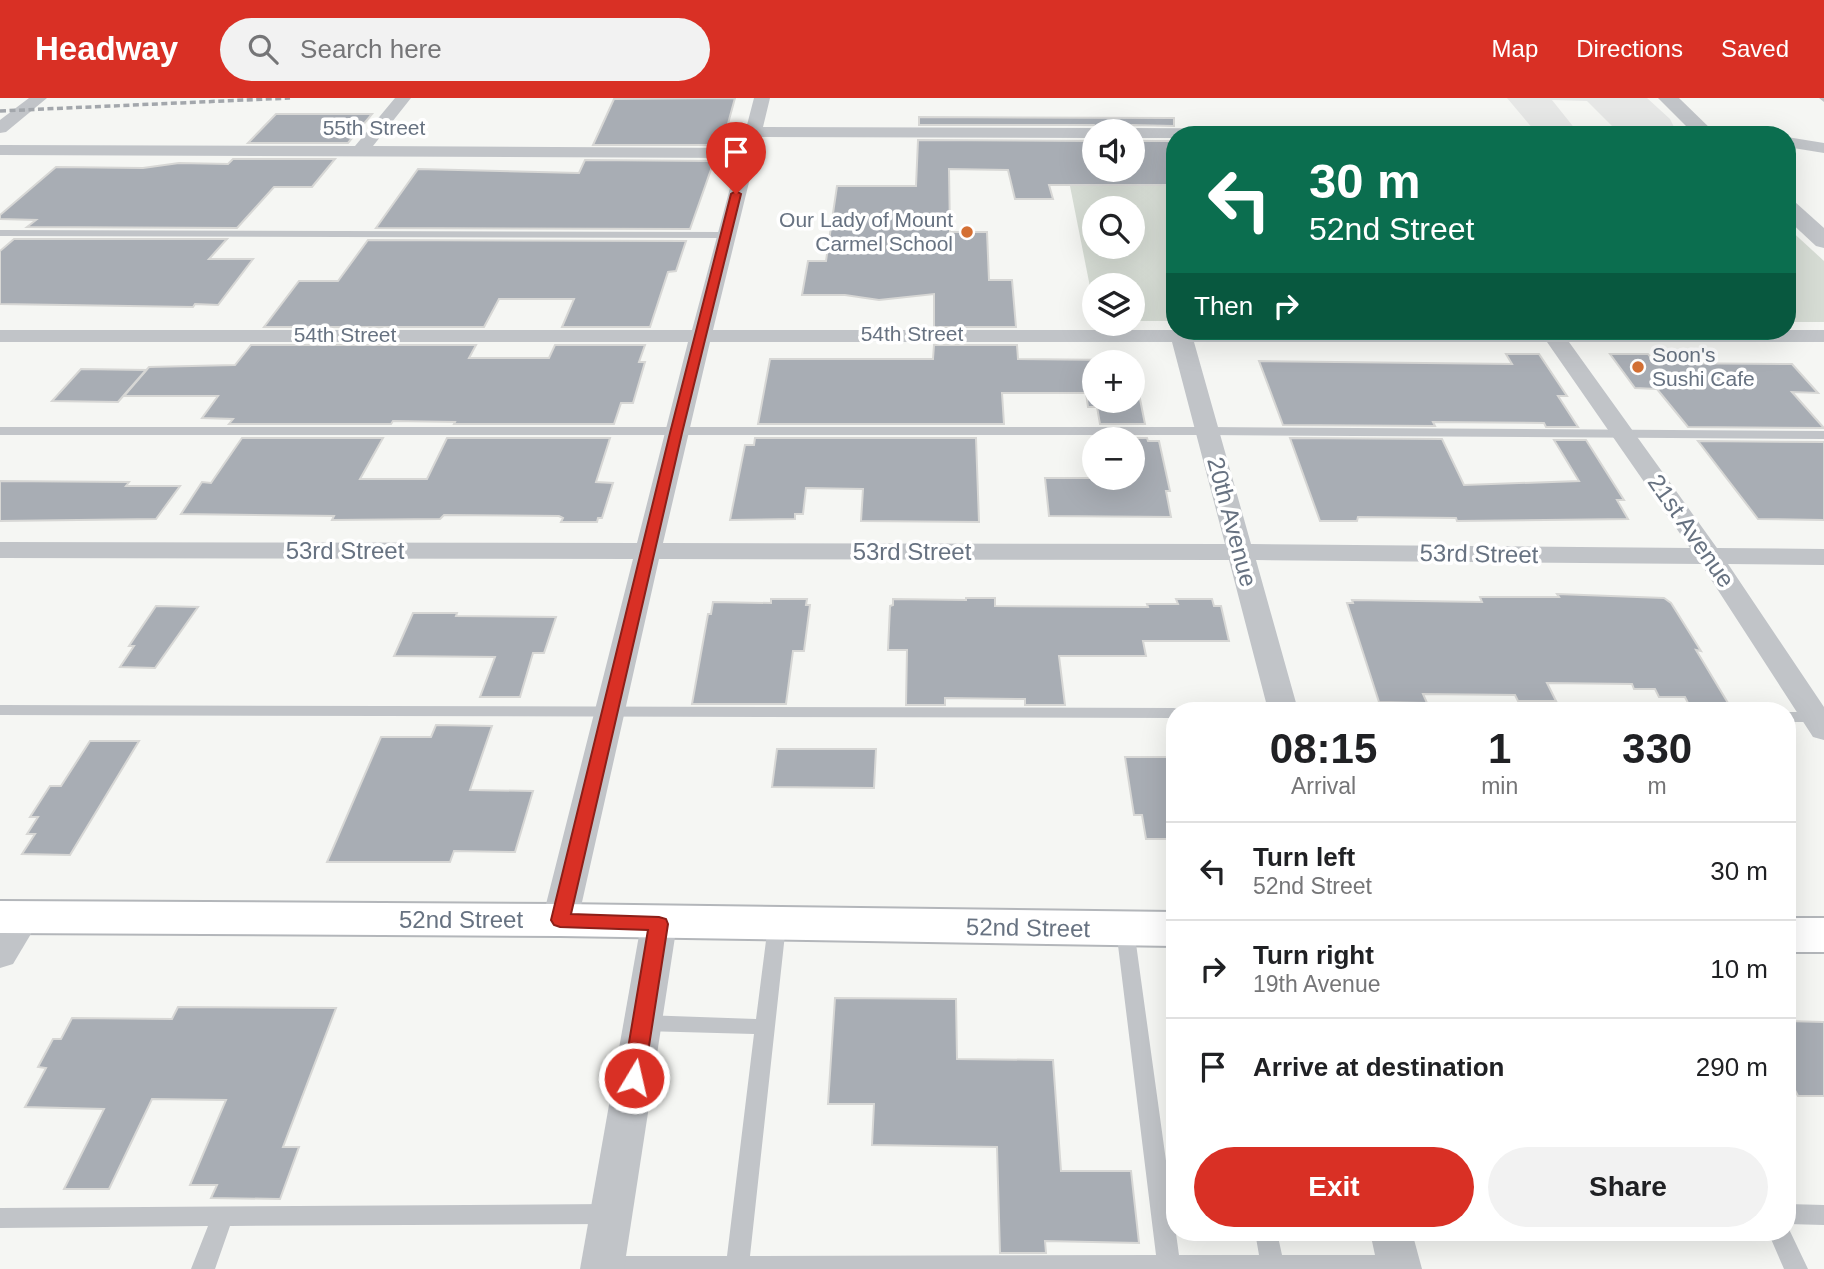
<!DOCTYPE html>
<meta charset="utf-8">
<style>
:root{--surface:#fff;--page:#f2f2f2;--text:#202124;--muted:#757577;--line:#e0e0e0;--accent:#d93025}
body{margin:0;font-family:Arial,sans-serif;background:var(--page);color:var(--text);height:100vh;display:flex;flex-direction:column;font-size:26px;white-space:nowrap}
*{box-sizing:border-box;margin:0}
p{font-size:23px;color:var(--muted)}
.icon{flex:none;width:38px;height:38px;fill:none;stroke:currentColor;stroke-width:2;stroke-linecap:round;stroke-linejoin:round}
.map{position:relative;flex:1;overflow:hidden}
.drawer{position:absolute;left:1166px;top:604px;width:630px;height:539px;display:flex;flex-direction:column;background:var(--surface);border-radius:28px;box-shadow:0 7px 28px #0002}
.drawer>*{flex:none}
.hud{position:absolute;left:1166px;top:28px;width:630px;height:214px;border-radius:28px;box-shadow:0 7px 28px #0002;background:#0b6e4f;color:#fff;overflow:hidden}
.buttons{position:absolute;left:1082px;top:21px;display:grid;gap:14px}
.buttons a{display:grid;place-items:center;width:63px;height:63px;border-radius:50%;background:var(--surface);box-shadow:0 7px 28px #0002;font-size:35px}
.pin{position:absolute;display:grid;place-items:center;width:60px;height:60px;color:#fff;margin:-72px -30px;border-radius:50% 50% 50% 0;rotate:-45deg;box-shadow:0 0 7px #0007}
.pin .icon{rotate:45deg}
.me{position:absolute;width:77px;margin:-38px;rotate:9deg;stroke-linejoin:round;filter:drop-shadow(0 0 5px #0008)}
.turn{display:flex;align-items:center;gap:24px;height:147px;padding:0 28px;font-size:32px}
.turn .icon{width:91px;height:91px;stroke-width:2.5}
.turn b{display:block;font-size:49px;line-height:60px}
.then{display:flex;align-items:center;height:66px;padding:0 28px;background:#0003;gap:14px;font-size:26px}
.eta{display:flex;justify-content:space-evenly;align-items:center;height:119px;text-align:center}
.eta b{font-size:42px;font-weight:600;line-height:49px}
.primary-button{display:flex;gap:14px;margin-top:auto;padding:14px 28px}
.primary-button a{flex:1;height:80px;border-radius:42px;background:var(--accent);color:#fff;font-size:28px;font-weight:600;line-height:80px;text-align:center}
.primary-button a+a{background:var(--page);color:var(--text)}
ul{padding:0;list-style:none}
li{display:flex;align-items:center;gap:21px;height:98px;padding:0 28px;border-top:2px solid var(--line)}
li div{flex:1}
li b{display:block;font-size:26px}
li em{font-style:normal}
header{display:flex;align-items:center;gap:42px;box-sizing:border-box;height:98px;padding:0 35px;background:var(--accent);color:#fff}
header strong{font-size:33px}
nav{display:flex;gap:38px;margin-inline-start:auto;font-size:24px}
.search{width:490px;height:63px;background:var(--page);display:flex;align-items:center;gap:18px;box-sizing:border-box;padding:0 24px;border-radius:38px;color:var(--muted);font-size:26px}
.map>svg:first-child{display:block}
.built{fill:#e6e7e6}
.green{fill:#d6dcd4;fill-rule:evenodd}
.building{fill:#a8adb4;stroke:#d7d7d5;stroke-width:2}
.lines{fill:none;stroke-linecap:round;stroke-linejoin:round}
.primary-casing{stroke:#b3b6ba;stroke-width:4}
.service{fill:#c1c4c8;fill-rule:evenodd}
.minor{fill:#c1c4c8;fill-rule:evenodd}
.tertiary{fill:#c1c4c8;fill-rule:evenodd}
.primary{fill:#fff;fill-rule:evenodd}
.rail{stroke:#a3a7ac;stroke-width:3.5;stroke-dasharray:6 3.5;stroke-linecap:butt}
.route{fill:#d93025;stroke:#8d1f18;stroke-width:2}
.poi-dot{fill:#d47034;stroke:#fff;stroke-width:2.5}
.labels{text-anchor:middle;stroke-width:7;stroke-linejoin:round;paint-order:stroke}
.far-street-label{font-size:21px;fill:#677281;stroke:#fff}
.far-poi-label{font-size:21px;fill:#677281;stroke:#fff;text-anchor:end}
.street-label{font-size:24px;fill:#677281;stroke:#fff}
</style>
<header>
<strong>Headway</strong>
<div class="search"><svg class="icon" aria-label="search" viewBox="0 0 24 24"><circle cx="10" cy="10" r="6"/><path d="M15 15l6 6"/></svg>Search here</div>
<nav><a>Map</a><a>Directions</a><a>Saved</a></nav>
</header>
<div class="map">
<svg width="1824" height="1171" viewBox="0 0 1824 1171">
<rect width="100%" height="100%" fill="#f5f6f3"/>
<polygon class="built" points="1507,0 1647,0 1670,21 1674,29 1616,32 1587,3 1552,2 1576,32 1534,32"/>
<g class="green">
<path d="M1070,88H1174V223H1132V187H1094V209ZM1094,110H1132V149H1094Z"/>
<polygon points="1787,129 1824,163 1824,224 1787,224"/>
</g>
<g class="building">
<polygon points="735,0 726,33 723,33 719,47 593,47 614,1"/>
<polygon points="276,16 372,16 348,45 248,45"/>
<polygon points="919,19 1174,20 1174,28 1132,27 1123,33 1103,33 1094,27 919,27"/>
<polygon points="918,42 1094,43 1094,72 1132,72 1132,43 1174,43 1174,87 1049,87 1053,101 1015,101 1008,72 949,71 950,134 987,134 989,182 1012,182 1016,229 934,229 934,196 879,202 845,197 802,197 808,163 826,163 837,88 916,88"/>
<polygon points="233,61 335,61 312,89 274,89 237,130 27,129 36,122 0,121 0,117 56,69 143,70 179,65 228,66"/>
<polygon points="585,62 714,63 690,131 376,130 418,71 579,75"/>
<polygon points="14,141 227,141 209,161 253,161 218,207 195,206 193,209 0,206 0,153"/>
<polygon points="368,142 686,143 676,173 668,174 650,229 562,229 574,201 499,201 484,229 264,229 299,183 338,183"/>
<polygon points="251,247 476,247 469,260 549,260 555,247 645,247 639,264 645,264 633,305 621,305 614,326 454,326 455,324 393,323 391,326 229,326 233,321 202,320 218,298 124,298 149,269 235,267"/>
<polygon points="934,247 1017,247 1018,261 1116,262 1094,264 1094,303 1132,303 1133,266 1145,326 1100,326 1097,309 1088,309 1086,295 1002,295 1004,326 758,326 770,261 933,261"/>
<polygon points="1506,256 1539,256 1567,298 1558,298 1578,329 1546,329 1544,325 1433,324 1435,328 1283,327 1259,263 1512,266"/>
<polygon points="1610,256 1648,256 1655,265 1792,266 1818,295 1792,294 1824,330 1688,329 1657,291 1635,290"/>
<polygon points="81,271 146,272 118,304 52,303"/>
<polygon points="242,340 383,340 360,381 427,381 447,340 610,340 596,384 613,385 602,420 598,420 597,424 561,424 563,420 559,418 444,417 440,421 332,422 334,418 181,416 202,384 211,385"/>
<polygon points="755,340 976,340 979,424 861,423 863,391 806,390 803,416 795,416 795,421 730,422 745,347 754,347"/>
<polygon points="1103,340 1147,340 1148,343 1159,343 1170,393 1166,393 1171,419 1049,418 1045,380 1132,380 1132,341"/>
<polygon points="1290,340 1442,341 1464,387 1579,383 1554,342 1586,342 1624,402 1617,402 1628,421 1457,423 1456,420 1358,419 1357,423 1320,423"/>
<polygon points="1698,343 1824,344 1824,422 1758,421"/>
<polygon points="0,383 129,384 126,388 180,388 156,421 0,423"/>
<polygon points="1557,496 1664,500 1671,505 1701,553 1696,552 1728,605 1688,605 1685,599 1659,599 1655,591 1634,591 1632,586 1547,585 1556,603 1518,603 1515,597 1423,596 1427,605 1379,604 1347,505 1353,505 1352,502 1482,504 1480,499 1559,499"/>
<polygon points="966,500 995,500 995,508 1148,509 1147,506 1178,506 1176,501 1212,501 1214,508 1221,508 1229,543 1143,543 1146,558 1059,558 1065,607 1025,607 1025,601 945,600 945,607 906,607 907,552 888,552 890,508 893,507 893,501 966,502"/>
<polygon points="771,501 807,501 806,507 810,507 804,553 793,553 786,606 692,606 708,516 711,516 713,504 771,505"/>
<polygon points="156,508 198,509 155,570 120,569 134,548 129,548"/>
<polygon points="413,515 457,515 456,518 556,519 544,555 533,555 520,599 480,599 495,559 394,558"/>
<polygon points="436,627 492,628 470,692 533,693 515,754 454,753 450,764 327,764 381,639 431,639"/>
<polygon points="90,643 139,643 70,757 22,756 35,736 27,736 38,719 30,719 50,688 61,688"/>
<polygon points="777,651 876,651 874,690 772,689"/>
<polygon points="1125,659 1174,659 1174,741 1146,741 1142,717 1134,717"/>
<polygon points="835,900 956,901 957,961 1053,962 1061,1073 1131,1073 1139,1145 1045,1143 1046,1155 1000,1155 997,1049 872,1047 874,1006 828,1006"/>
<polygon points="178,909 336,910 283,1049 299,1049 280,1101 211,1100 217,1087 190,1087 226,1002 152,1001 109,1091 64,1091 104,1011 25,1009 46,970 38,969 53,941 61,941 72,920 172,921"/>
<polygon points="1787,923 1824,924 1824,998 1798,998 1787,977"/>
</g>
<g class="lines">
<g class="primary-casing">
<g id="primary">
<polygon points="0,803 560,806 1174,814 1174,848 560,838 0,835"/>
<rect x="1787" y="820" width="37" height="34"/>
</g>
</g>
<g class="service">
<polygon points="1819,0 1824,0 1824,4"/>
<polygon points="0,132 725,134 730,137 725,140 0,138"/>
<polygon points="0,329 1208,329 1824,333 1824,341 1208,337 0,337"/>
<polygon points="0,607 1174,610 1180,612 1174,612 1174,620 0,617"/>
<rect x="1787" y="614" width="37" height="10"/>
<polygon points="777,820 784,822 786,827 750,1158 1156,1157 1116,831 1118,826 1125,824 1132,826 1134,831 1179,1157 1259,1157 1255,1134 1277,1134 1282,1157 1396,1157 1404,1160 1408,1167 1406,1171 593,1171 595,1161 603,1158 727,1158 754,936 643,933 636,930 633,925 636,920 643,917 756,921 768,827 770,822"/>
<polygon points="609,1106 617,1109 620,1116 617,1123 609,1126 230,1128 215,1171 191,1171 208,1128 0,1130 0,1110"/>
<polygon points="1787,1106 1824,1107 1824,1127 1787,1126"/>
<polygon points="1787,1127 1808,1171 1784,1171 1768,1134 1787,1134"/>
</g>
<g class="minor">
<polygon points="29,0 47,0 6,34 0,35 0,22"/>
<path d="M395,0H411L373,48L741,50L754,0H770L763,29L1094,30L1101,33H1094V40L760,39L713,232H1824V244H1569L1717,450L1824,451V467L1728,466L1824,609V642L1813,639L1701,466L1256,462L1298,612H1268L1229,462L659,461L578,822L573,831L560,835L547,831L542,822L633,461L0,460V444L637,445L688,244H0V232H692L738,60L0,57V47L355,48ZM710,244H1172L1225,446L663,445ZM1194,244H1547L1690,450L1251,446Z"/>
<polygon points="1132,30 1471,32 1479,37 1174,37 1174,40 1132,40 1132,33 1125,33"/>
<polygon points="1787,39 1824,45 1824,55 1787,49"/>
<polygon points="23,806 35,810 41,819 13,866 0,870 0,827 11,810"/>
<polygon points="659,813 672,817 677,826 624,1171 580,1171 641,826 646,817"/>
<polygon points="1370,1134 1412,1134 1422,1171 1378,1171"/>
</g>
<g class="tertiary">
<polygon points="1658,0 1679,0 1717,37 1695,37"/>
<polygon points="1787,102 1795,104 1824,130 1824,150 1816,148 1787,121"/>
</g>
<use href="#primary" class="primary"/>
<polyline class="rail" points="0,13 290,0"/>
</g>
<polygon class="route" points="736,93 741,96 682,335 571,816 659,819 666,821 668,826 644,980 641,986 634,988 626,986 623,980 648,832 560,829 554,827 551,822 670,335 731,96"/>
<g class="poi-dot">
<circle cx="967" cy="134" r="7"/>
<circle cx="1638" cy="269" r="7"/>
</g>
<g class="labels">
<g class="far-street-label">
<text x="374" y="37">55th Street</text>
<text x="912" y="243">54th Street</text>
<text x="345" y="244">54th Street</text>
</g>
<g class="far-poi-label">
<text x="953" y="129">Our Lady of Mount<tspan x="953" dy="24">Carmel School</tspan></text>
<text x="1652" y="264" text-anchor="start">Soon's<tspan x="1652" dy="24">Sushi Cafe</tspan></text>
</g>
<g class="street-label">
<text transform="translate(1232 424) rotate(75)" y="8">20th Avenue</text>
<text transform="translate(1691 433) rotate(55)" y="8">21st Avenue</text>
<text x="345" y="461">53rd Street</text>
<text x="912" y="462">53rd Street</text>
<text transform="translate(1479 456) rotate(1)" y="8">53rd Street</text>
<text x="461" y="830">52nd Street</text>
<text transform="translate(1028 830) rotate(1)" y="8">52nd Street</text>
</g>
</g>
</svg>
<div class="buttons">
<a><svg class="icon" aria-label="sound" viewBox="0 0 24 24"><path d="M4 9h4l5-4v14l-5-4H4zM17 9q2 3 0 6"/></svg></a>
<a><svg class="icon" aria-label="search" viewBox="0 0 24 24"><circle cx="10" cy="10" r="6"/><path d="M15 15l6 6"/></svg></a>
<a><svg class="icon" aria-label="layers" viewBox="0 0 24 24"><path d="M12 4l9 5-9 5-9-5zM3 14l9 5 9-5"/></svg></a>
<a>+</a>
<a>−</a>
</div>
<div class="pin" style="left:736px;top:96px;background:#d93025"><svg class="icon" aria-label="arrive" viewBox="0 0 24 24"><path d="M6 21V4h12l-3 4 3 4H6"/></svg></div>
<svg class="me" style="left:634px;top:980px" viewBox="-20 -20 40 40"><circle r="17" fill="#d93025" stroke="#fff" stroke-width="3"/><path d="M0-11L8 9 0 5-8 9z" fill="#fff"/></svg>
<div class="hud">
<div class="turn"><svg class="icon" aria-label="left" viewBox="0 0 24 24"><path d="M17 20v-9H6M10 6l-5 5 5 5"/></svg><div><b>30 m</b>52nd Street</div></div>
<div class="then">Then<svg class="icon" aria-label="right" viewBox="0 0 24 24"><path d="M7 20v-9h11M14 6l5 5-5 5"/></svg></div>
</div>
<section class="drawer">
<div class="eta">
<div><b>08:15</b><p>Arrival</p></div>
<div><b>1</b><p>min</p></div>
<div><b>330</b><p>m</p></div>
</div>
<ul>
<li><svg class="icon" aria-label="left" viewBox="0 0 24 24"><path d="M17 20v-9H6M10 6l-5 5 5 5"/></svg><div><b>Turn left</b><p>52nd Street</p></div><em>30 m</em></li>
<li><svg class="icon" aria-label="right" viewBox="0 0 24 24"><path d="M7 20v-9h11M14 6l5 5-5 5"/></svg><div><b>Turn right</b><p>19th Avenue</p></div><em>10 m</em></li>
<li><svg class="icon" aria-label="arrive" viewBox="0 0 24 24"><path d="M6 21V4h12l-3 4 3 4H6"/></svg><div><b>Arrive at destination</b></div><em>290 m</em></li>
</ul>
<div class="primary-button"><a>Exit</a><a>Share</a></div>
</section>
</div>
